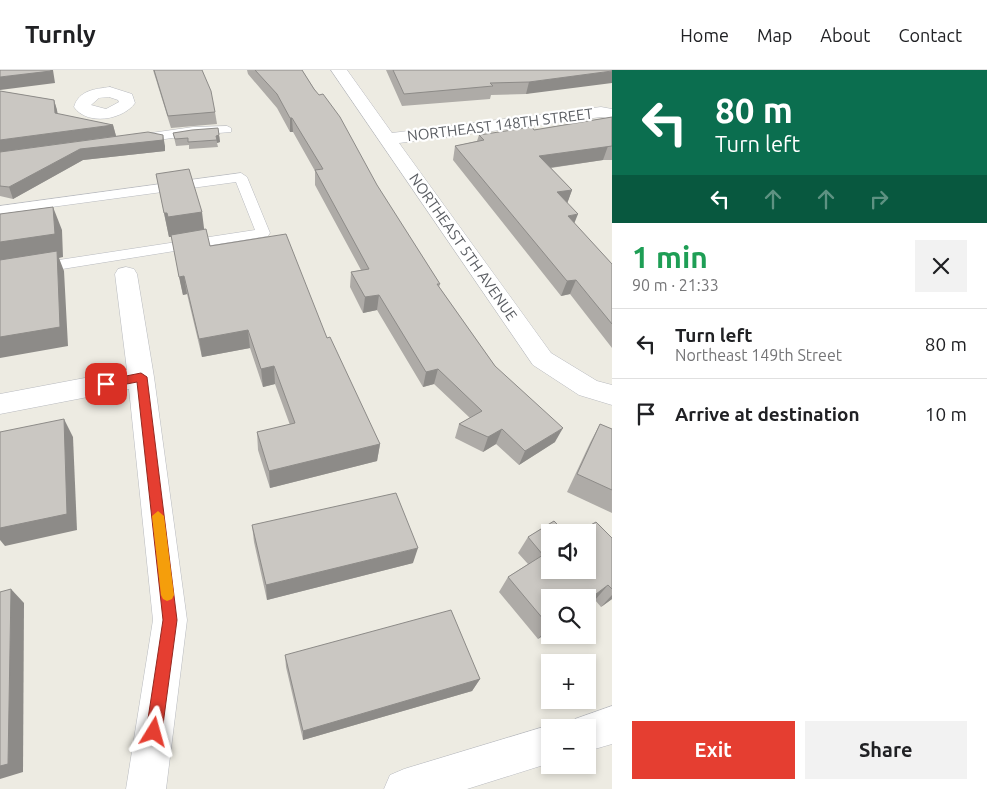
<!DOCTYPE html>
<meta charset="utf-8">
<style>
:root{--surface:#fff;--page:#f2f2f2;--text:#202124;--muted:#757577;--line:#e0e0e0;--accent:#e53e31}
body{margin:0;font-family:Ubuntu,sans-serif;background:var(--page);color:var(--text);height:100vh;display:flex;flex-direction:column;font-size:19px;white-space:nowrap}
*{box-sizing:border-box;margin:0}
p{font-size:16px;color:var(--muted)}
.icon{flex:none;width:28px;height:28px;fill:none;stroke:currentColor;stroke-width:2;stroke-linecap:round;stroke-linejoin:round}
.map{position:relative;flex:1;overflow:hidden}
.side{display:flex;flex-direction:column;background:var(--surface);width:375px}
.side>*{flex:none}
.top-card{background:#0b6e4f;color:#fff;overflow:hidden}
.buttons{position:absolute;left:541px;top:454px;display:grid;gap:10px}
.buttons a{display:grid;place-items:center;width:55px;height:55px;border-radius:0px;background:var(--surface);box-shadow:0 2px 8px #0003;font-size:25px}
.pin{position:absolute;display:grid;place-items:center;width:42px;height:42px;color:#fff;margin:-21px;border-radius:10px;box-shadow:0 2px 8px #0006}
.me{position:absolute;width:55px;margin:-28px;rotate:8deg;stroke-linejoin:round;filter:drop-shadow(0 0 4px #0008)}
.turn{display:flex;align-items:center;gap:18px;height:105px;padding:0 20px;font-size:22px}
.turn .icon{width:65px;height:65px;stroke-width:2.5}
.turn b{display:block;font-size:35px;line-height:42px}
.lanes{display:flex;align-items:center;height:48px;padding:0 20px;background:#0003;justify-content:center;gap:25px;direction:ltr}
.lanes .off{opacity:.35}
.round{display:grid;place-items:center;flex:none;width:52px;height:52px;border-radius:0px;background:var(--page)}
.overview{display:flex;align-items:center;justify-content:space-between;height:85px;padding:0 20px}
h1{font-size:30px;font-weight:600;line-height:38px;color:#1e9e55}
.cta{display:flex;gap:10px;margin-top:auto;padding:10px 20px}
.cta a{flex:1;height:58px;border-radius:0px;background:var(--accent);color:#fff;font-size:20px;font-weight:600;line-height:58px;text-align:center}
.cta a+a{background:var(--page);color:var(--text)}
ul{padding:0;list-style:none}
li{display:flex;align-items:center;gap:15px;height:70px;padding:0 20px;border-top:1px solid var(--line)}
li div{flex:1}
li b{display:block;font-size:19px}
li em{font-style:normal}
header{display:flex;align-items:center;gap:30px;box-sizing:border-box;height:70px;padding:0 25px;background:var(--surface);border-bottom:1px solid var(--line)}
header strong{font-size:24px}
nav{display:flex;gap:28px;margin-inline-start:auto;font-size:18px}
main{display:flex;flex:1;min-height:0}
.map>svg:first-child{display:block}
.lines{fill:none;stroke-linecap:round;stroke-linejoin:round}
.service-casing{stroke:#b8babf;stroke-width:1}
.minor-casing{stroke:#b8babf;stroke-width:1}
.service{fill:#fff;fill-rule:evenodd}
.minor{fill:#fff;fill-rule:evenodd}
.wall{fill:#aeaba7}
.shaded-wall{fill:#8d8b88}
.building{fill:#cac7c2;stroke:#8d8b88}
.route{fill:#e53e31;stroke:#952820}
.slow{fill:#f59e0b}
.labels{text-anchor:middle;stroke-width:4.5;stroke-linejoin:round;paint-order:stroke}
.far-street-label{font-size:15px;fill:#5b5e63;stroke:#fff}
</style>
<header>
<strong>Turnly</strong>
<nav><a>Home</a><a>Map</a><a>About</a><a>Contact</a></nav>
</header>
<main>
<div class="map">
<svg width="612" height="719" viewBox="0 0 612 719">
<rect width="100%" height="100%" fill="#edebe2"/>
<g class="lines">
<g class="service-casing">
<g id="service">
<polygon points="227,56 231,58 231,62 193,65 137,73 131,69 137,65 193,57"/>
<polygon points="241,103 247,107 270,163 268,166 0,209 0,199 255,160 236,112 0,144 0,136"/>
</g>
</g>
<g class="minor-casing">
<g id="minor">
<polygon points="331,0 347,0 392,63 601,37 612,39 612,49 601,47 399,73 551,283 597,311 612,315 612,335 579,325 533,295"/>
<path d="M110,17L132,24L135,33C123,50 87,56 74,37C79,20 95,19 110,17ZM109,27L118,30L119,32L106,39L91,35L99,28Z"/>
<polygon points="126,197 134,199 137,204 154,307 187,550 166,719 126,719 153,550 129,319 0,344 0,324 127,300 115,204 118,199"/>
<polygon points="612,636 612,674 588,681 588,658 571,658 575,649"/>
<polygon points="550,655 556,658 550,658 550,693 467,719 384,719 390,705 404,699"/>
</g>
</g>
<use href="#service" class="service"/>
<use href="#minor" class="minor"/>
</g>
<g class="wall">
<polygon points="153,0 202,0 215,42 217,54 171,58"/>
<polygon points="247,0 302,0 440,214 439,217 495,296 555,372 519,395 496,374 483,382 455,368 459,354 470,348 434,314 423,317 377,240 363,243 350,217 351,202 361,200 315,115 315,101 293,62 290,62 277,38 248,4"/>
<polygon points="386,0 612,0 526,24 491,25 490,29 402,36"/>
<polygon points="0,21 54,30 58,44 113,55 116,66 165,76 165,81 83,90 13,129 0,126"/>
<polygon points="612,47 612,90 603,90 551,98 572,120 567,133 574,153 612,194 612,278 570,224 561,226 453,90 455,76 477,71 479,65 534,60"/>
<polygon points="218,58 220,72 217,73 218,77 189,79 189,75 176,76 173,63"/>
<polygon points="156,104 204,159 210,176 327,268 380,374 377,391 270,418 258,380 257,362 290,355 275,314 263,317 250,278 202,287 187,224 183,225 171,166 169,167"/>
<polygon points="600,354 612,359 612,443 567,422 590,373"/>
<polygon points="554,451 550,500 612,468 612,529 601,537 595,530 550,528 550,561 538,569 499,522 508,507 528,494 518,483 528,467"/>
<polygon points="252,455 413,493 267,530 254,472"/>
<polygon points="285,585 480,609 472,621 303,670 286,597"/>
</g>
<g class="shaded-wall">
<polygon points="51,0 53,0 55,13 0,20 0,7"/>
<polygon points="612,1 612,13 526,24 529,12"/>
<polygon points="54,30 57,40 58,54 55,43"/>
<polygon points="290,48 292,48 293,62 290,62"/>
<polygon points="113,55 116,66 0,82 0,70"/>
<polygon points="163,65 165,76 165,81 83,90 13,129 9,117 80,79"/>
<polygon points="219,65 220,72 217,73 216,66"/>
<polygon points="608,76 603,90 534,100 539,86"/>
<polygon points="572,120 567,134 557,122"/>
<polygon points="53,137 62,160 63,187 59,188 64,201 68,276 0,288 0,172"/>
<polygon points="202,142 205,166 169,167 164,143"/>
<polygon points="578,144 572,159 568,146"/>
<polygon points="184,206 187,224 183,225 179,207"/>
<polygon points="576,210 570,224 561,226 567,211"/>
<polygon points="379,225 377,240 363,243 365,227"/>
<polygon points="248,260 250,278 202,287 199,269"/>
<polygon points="274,296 275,314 263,317 261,299"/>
<polygon points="438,299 434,314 423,317 426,302"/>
<polygon points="64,349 73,367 77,460 5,476 0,470 0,454"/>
<polygon points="563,358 555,372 519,395 525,381"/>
<polygon points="502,359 496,374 483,382 488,367"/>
<polygon points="380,374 377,391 270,418 269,401"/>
<polygon points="418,478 413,493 267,530 266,515"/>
<polygon points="608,515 595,530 588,535 588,530"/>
<polygon points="11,519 24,533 23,702 0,709 0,696"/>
<polygon points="612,525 612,529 601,537"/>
<polygon points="550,555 550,561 538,569 549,556"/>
<polygon points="480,609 472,621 303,670 303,661"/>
</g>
<g class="building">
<polygon points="0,0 51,0 51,1 0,7"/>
<polygon points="154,0 202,0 211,21 215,42 168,46"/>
<polygon points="255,0 302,0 314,19 319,25 323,24 340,47 377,115 440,214 437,214 495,296 563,358 525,381 502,359 488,367 459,354 482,341 438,299 426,302 379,225 365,227 351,202 369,199 315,100 323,99 292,48 290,48 277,24"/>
<polygon points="393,0 612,0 612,1 529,12 490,13 493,16 404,24"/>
<polygon points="0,21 54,30 55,43 113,55 0,70"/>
<polygon points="612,47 612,76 539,86 572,120 557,122 578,144 568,146 612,194 612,254 576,210 567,211 455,76 484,70 479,65 532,57 534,60"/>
<polygon points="218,58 219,65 216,66 217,70 188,72 188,68 175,69 173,63 192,60"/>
<polygon points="148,62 163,65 163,70 80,79 9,117 0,116 0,82"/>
<polygon points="189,99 202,142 168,147 167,143 164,143 156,104"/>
<polygon points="53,137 55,164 0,172 0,144"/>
<polygon points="206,159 210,176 286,164 327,268 330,267 380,374 269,401 257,362 295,353 274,296 261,299 248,260 199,269 184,206 179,207 171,165"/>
<polygon points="57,181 60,257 0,267 0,190"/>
<polygon points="64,349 67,444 0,458 0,362"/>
<polygon points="600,354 612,359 612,420 577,404"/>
<polygon points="396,423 418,478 266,515 252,455"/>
<polygon points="554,451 565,462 550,462 550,500 588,500 588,462 578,462 596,452 612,468 612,519 608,515 588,530 588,528 550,528 550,555 549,556 508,507 543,485 528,467"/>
<polygon points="11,519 8,694 0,696 0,522"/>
<polygon points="451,540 480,609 303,661 285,585"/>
</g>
<polygon class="route" points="141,303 147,307 177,550 162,662 159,668 154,670 148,668 146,662 163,550 137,312 106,318 101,314 106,310"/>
<polygon class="slow" points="158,441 164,446 174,525 172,529 167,531 163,529 161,525 152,446"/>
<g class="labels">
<g class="far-street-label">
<text transform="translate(500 55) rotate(-7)" y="5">NORTHEAST 148TH STREET</text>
<text transform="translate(463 177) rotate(55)" y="5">NORTHEAST 5TH AVENUE</text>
</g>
</g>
</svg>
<div class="buttons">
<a><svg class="icon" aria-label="sound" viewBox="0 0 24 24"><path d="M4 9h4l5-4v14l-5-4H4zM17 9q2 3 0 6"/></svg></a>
<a><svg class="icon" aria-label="search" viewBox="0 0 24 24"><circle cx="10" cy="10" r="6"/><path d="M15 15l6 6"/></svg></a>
<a>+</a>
<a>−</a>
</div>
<div class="pin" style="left:106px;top:314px;background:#d93025"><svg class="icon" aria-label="arrive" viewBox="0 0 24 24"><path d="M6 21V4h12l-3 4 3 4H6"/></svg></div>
<svg class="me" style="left:154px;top:662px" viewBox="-20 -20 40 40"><path d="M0-17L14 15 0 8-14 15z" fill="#e53e31" stroke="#fff" stroke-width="4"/></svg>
</div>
<section class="side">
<div class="top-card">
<div class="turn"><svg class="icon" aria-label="left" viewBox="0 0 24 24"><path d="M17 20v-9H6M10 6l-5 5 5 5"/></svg><div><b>80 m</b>Turn left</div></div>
<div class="lanes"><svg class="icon" aria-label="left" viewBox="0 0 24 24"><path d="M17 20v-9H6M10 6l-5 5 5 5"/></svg><svg class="icon off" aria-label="ahead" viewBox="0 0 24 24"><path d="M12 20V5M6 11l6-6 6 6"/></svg><svg class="icon off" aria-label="ahead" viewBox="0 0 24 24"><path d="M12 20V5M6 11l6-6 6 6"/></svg><svg class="icon off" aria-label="right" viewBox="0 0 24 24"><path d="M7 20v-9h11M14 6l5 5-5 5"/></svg></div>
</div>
<div class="overview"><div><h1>1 min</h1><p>90 m · 21:33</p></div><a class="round"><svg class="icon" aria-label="close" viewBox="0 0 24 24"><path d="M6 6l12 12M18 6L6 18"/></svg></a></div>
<ul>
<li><svg class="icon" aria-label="left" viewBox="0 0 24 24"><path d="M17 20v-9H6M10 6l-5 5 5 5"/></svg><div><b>Turn left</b><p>Northeast 149th Street</p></div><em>80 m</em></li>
<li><svg class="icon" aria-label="arrive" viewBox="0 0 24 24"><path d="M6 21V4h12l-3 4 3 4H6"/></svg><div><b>Arrive at destination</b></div><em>10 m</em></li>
</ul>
<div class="cta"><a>Exit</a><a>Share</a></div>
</section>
</main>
